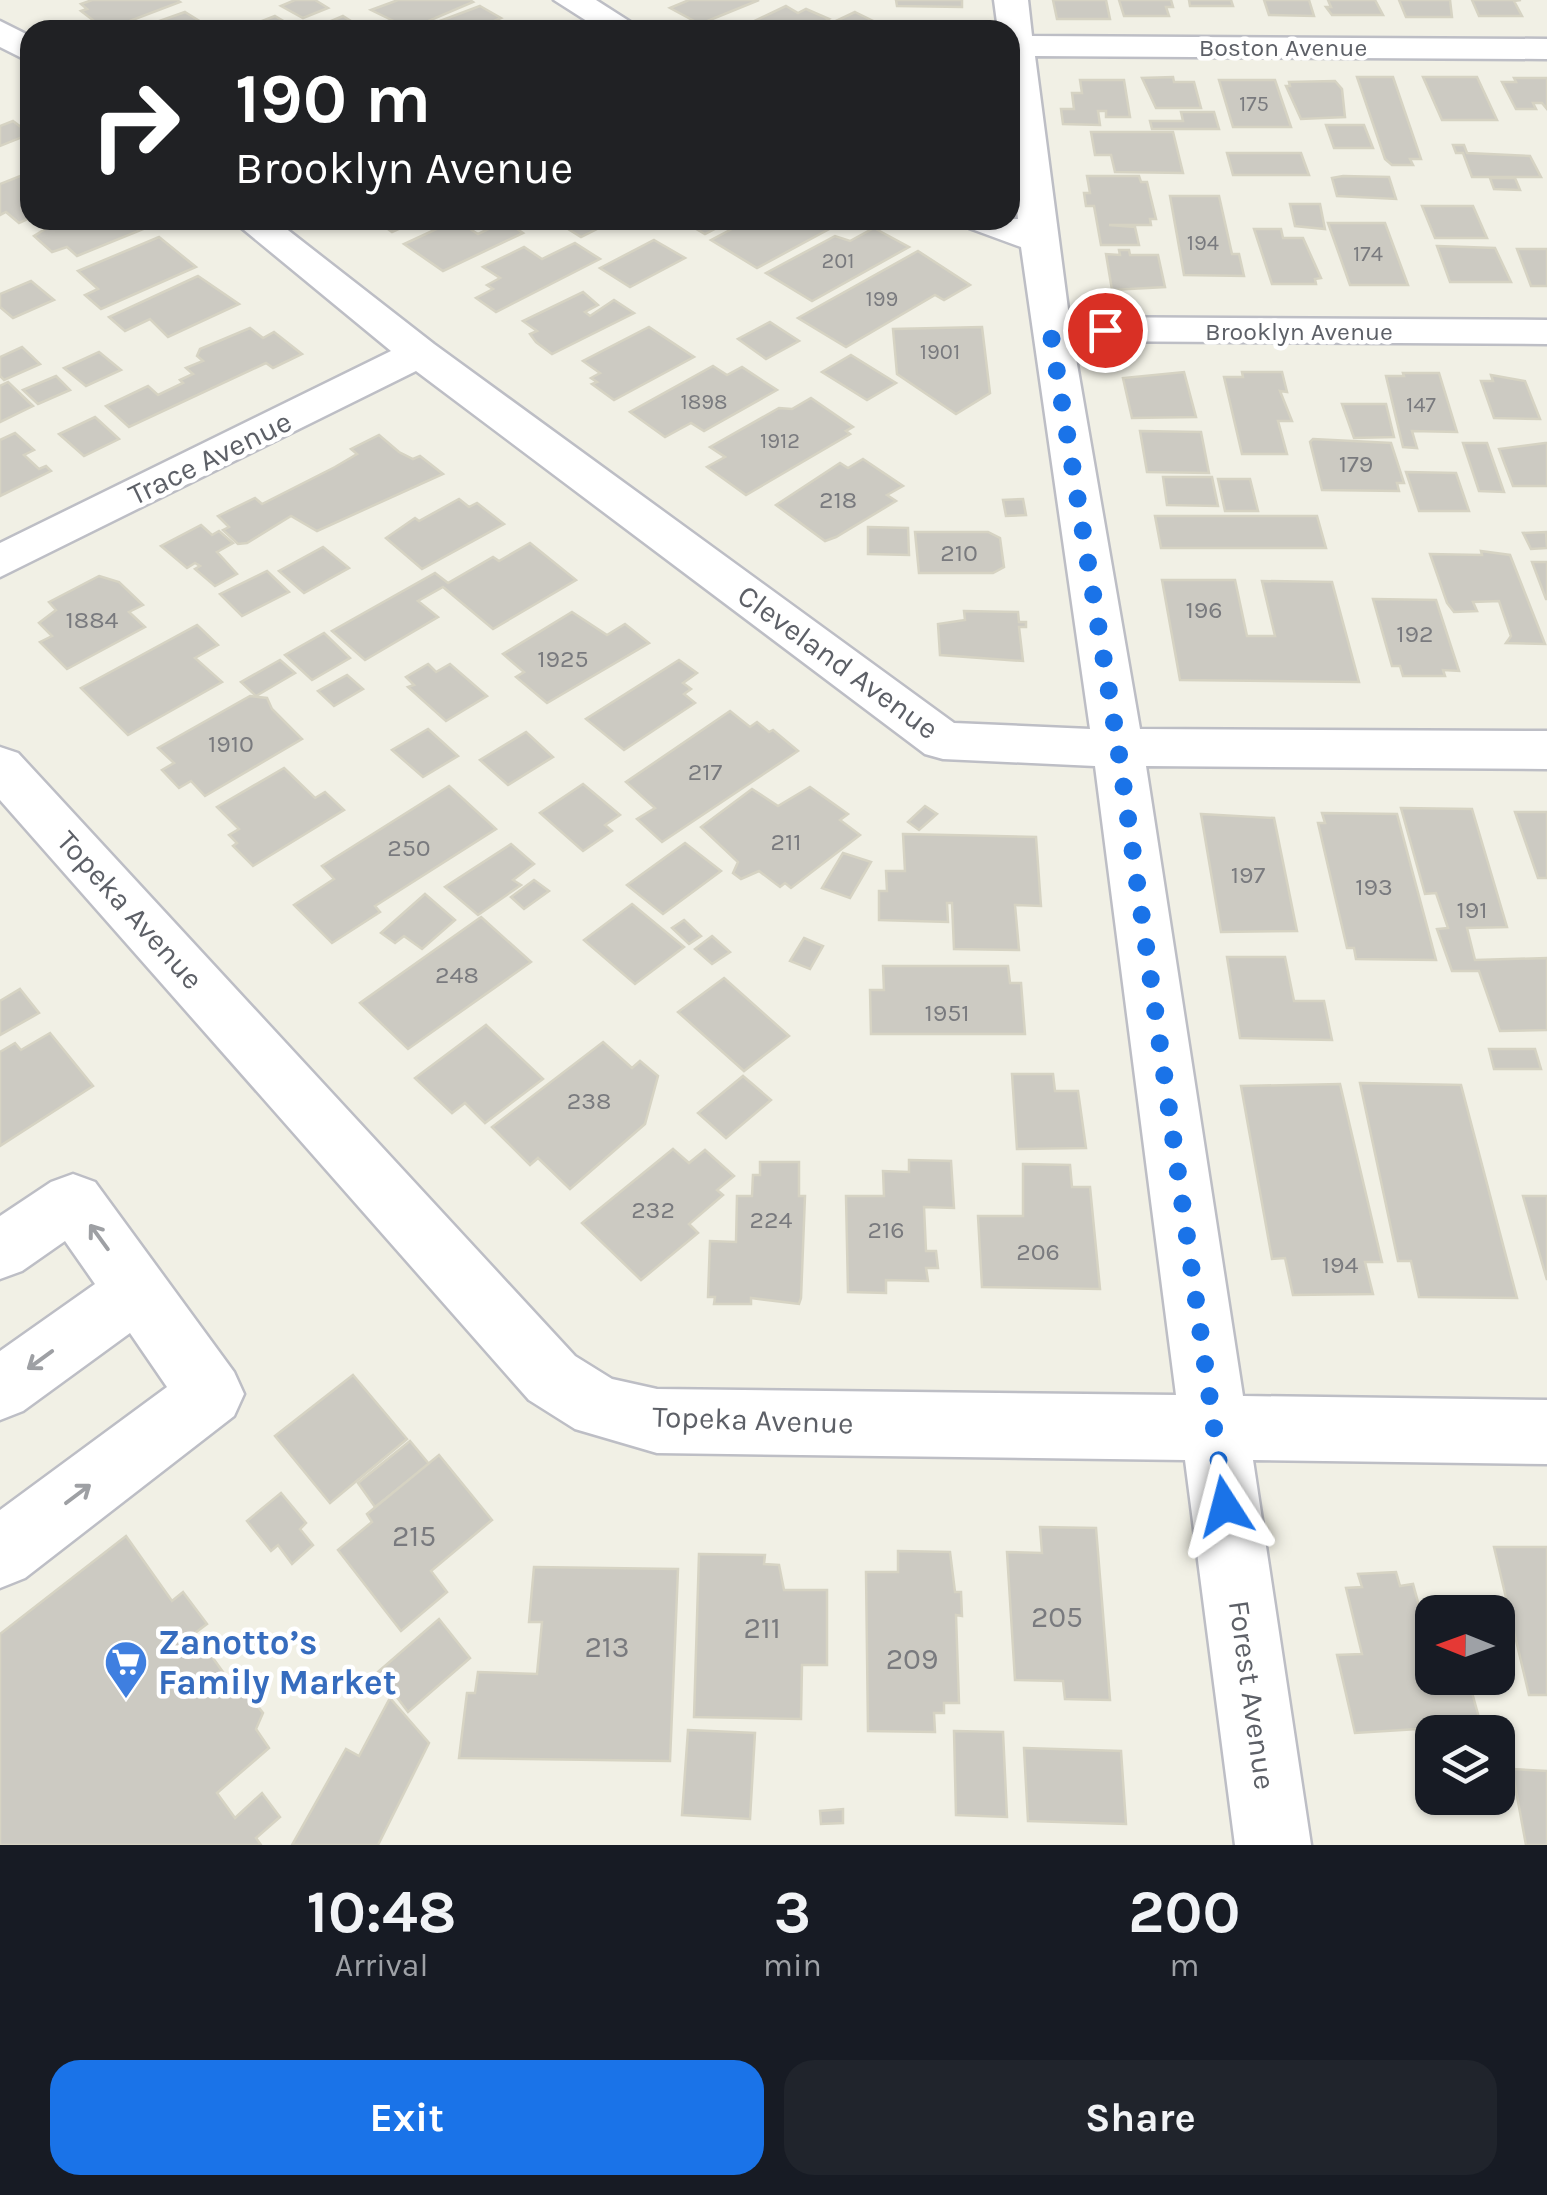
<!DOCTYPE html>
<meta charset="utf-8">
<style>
:root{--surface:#171b24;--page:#20242c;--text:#f1f3f6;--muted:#9ea1a6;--accent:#1a73e8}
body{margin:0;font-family:Karla,sans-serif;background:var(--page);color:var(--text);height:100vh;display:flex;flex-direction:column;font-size:38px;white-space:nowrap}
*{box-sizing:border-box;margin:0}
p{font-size:32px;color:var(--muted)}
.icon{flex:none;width:55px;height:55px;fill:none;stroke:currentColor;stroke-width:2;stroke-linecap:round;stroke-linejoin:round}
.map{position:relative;height:1845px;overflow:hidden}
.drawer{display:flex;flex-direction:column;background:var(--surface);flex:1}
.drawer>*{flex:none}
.hud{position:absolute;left:20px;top:20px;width:1000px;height:210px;border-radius:30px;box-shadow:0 2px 8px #0004;background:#202124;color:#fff;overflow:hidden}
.needle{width:65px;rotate:271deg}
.tools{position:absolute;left:1415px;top:1595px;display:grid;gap:20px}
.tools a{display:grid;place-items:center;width:100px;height:100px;border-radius:20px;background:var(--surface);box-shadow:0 2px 8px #0004;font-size:50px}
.pin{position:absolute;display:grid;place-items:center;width:85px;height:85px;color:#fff;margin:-42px;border:5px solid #fff;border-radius:50%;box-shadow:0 2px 10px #0007}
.me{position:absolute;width:110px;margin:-55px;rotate:351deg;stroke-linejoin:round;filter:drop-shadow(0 0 8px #0008)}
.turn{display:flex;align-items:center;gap:35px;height:210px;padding:0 50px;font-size:45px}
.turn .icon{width:130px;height:130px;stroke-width:2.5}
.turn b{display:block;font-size:70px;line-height:85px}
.eta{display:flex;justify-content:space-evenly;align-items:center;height:170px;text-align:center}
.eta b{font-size:60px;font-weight:700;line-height:70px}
.button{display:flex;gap:20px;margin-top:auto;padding:20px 50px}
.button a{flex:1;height:115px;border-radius:30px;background:var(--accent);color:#fff;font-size:40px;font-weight:700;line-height:115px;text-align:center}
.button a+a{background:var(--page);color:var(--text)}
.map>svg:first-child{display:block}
.building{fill:#cccac2;stroke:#d6d3c3;stroke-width:2.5}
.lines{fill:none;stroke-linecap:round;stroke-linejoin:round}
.minor-casing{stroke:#bdbec5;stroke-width:5}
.minor{fill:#fff;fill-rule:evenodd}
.oneway{stroke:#9ea0a4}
.route{stroke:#1a73e8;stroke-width:18;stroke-dasharray:0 32.4}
.labels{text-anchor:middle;stroke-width:9;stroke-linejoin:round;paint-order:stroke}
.far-number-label{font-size:22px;fill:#797a7e}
.far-street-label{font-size:25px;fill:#5d6067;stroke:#fff}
.number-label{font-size:25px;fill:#797a7e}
.street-label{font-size:30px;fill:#5d6067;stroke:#fff}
.near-number-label{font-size:30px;fill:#797a7e}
.near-shop-label{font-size:35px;font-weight:bold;fill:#366cbe;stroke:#fff;text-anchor:start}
</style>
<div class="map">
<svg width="1547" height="1845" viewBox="0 0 1547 1845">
<rect width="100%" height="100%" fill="#f1f0e5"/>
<g class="building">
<polygon points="92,0 177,0 180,2 106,30 81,11 87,9 81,4"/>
<polygon points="295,0 315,0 328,8 303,18 281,6"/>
<polygon points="398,0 470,0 473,2 410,29 371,10"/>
<polygon points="689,0 759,0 700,24 670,8"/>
<polygon points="896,0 962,0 962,7 897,6"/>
<polygon points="1053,0 1106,0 1110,19 1057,19"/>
<polygon points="1119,0 1171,0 1173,7 1166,7 1169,16 1124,16"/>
<polygon points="1189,0 1231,0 1233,6 1190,6"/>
<polygon points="1264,0 1309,0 1314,16 1269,15"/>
<polygon points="1328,0 1375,0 1383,15 1332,15 1326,7 1331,7"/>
<polygon points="1399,0 1450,0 1452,17 1406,17"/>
<polygon points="1472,0 1521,0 1514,1 1522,16 1479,16"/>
<polygon points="480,6 501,18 473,30 416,30"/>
<polygon points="786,6 798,13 806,9 829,19 809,30 759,30 748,24"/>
<polygon points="185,12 214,30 135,30 137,29"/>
<polygon points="855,12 871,20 856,27 861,30 817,30"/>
<polygon points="275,16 292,26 282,30 246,27"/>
<polygon points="343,16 362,28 317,27"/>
<polygon points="1173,77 1174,82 1194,82 1201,108 1156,108 1142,78"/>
<polygon points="1357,77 1393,77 1421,159 1410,159 1413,165 1392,165 1385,159"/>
<polygon points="1423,77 1477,77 1497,120 1442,120"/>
<polygon points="1514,78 1547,78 1547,109 1542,103 1533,103 1536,109 1516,109 1502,82 1516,82"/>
<polygon points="1080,80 1124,80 1130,117 1106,117 1106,111 1098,111 1100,125 1063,124 1061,109 1074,109 1072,93 1082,93"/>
<polygon points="1219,80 1275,80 1291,127 1233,127"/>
<polygon points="1335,81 1342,89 1345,117 1301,119 1286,86 1290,86 1289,82"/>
<polygon points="1181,112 1214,112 1219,129 1152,129 1150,121 1183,121"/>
<polygon points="13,121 30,134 0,146 0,126"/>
<polygon points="1326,125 1364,125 1373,148 1334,148"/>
<polygon points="1091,132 1173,132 1183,173 1115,172 1111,155 1095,155"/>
<polygon points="1453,145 1464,145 1467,153 1530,156 1541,177 1472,177 1463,153 1456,153"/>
<polygon points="1227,153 1301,153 1309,175 1233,175"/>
<polygon points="30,172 30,218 19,223 6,212 0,215 0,184"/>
<polygon points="1087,176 1139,176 1141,182 1147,182 1156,219 1150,219 1151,225 1109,225 1135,227 1139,245 1101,245 1094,206 1086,206 1084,193 1090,193"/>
<polygon points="1343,176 1389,177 1396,199 1337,196 1332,178"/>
<polygon points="1490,178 1515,178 1520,190 1494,189"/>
<polygon points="1170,196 1219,196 1232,254 1239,254 1244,276 1184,275"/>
<polygon points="1290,204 1320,204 1325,229 1295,226"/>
<polygon points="1422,206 1473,206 1487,238 1435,238"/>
<polygon points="60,220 136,220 146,228 77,256 67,247 52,252 34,236"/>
<polygon points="376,220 418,220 392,232"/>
<polygon points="456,220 478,234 505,221 523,233 443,271 404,244"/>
<polygon points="562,220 606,220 609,223 581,237 557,222"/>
<polygon points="681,220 732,220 705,234"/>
<polygon points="749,220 846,220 757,268 711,240"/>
<polygon points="1328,223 1385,223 1408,285 1350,285"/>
<polygon points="874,228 909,247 812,301 766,273 835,236 850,241"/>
<polygon points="1254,229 1281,229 1283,238 1303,238 1321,278 1315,279 1316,284 1272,284"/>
<polygon points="159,237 196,267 101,309 85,295 98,289 78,271"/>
<polygon points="654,240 685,258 630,287 600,268"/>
<polygon points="575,243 600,259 496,312 476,298 493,289 487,285 500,278 483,267 524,247 542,259"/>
<polygon points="1437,246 1495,248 1511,282 1450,282"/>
<polygon points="1517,249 1547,249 1547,286 1531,286"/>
<polygon points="1119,250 1129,250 1130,255 1158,255 1165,287 1112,290 1106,254 1120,255"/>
<polygon points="918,251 970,285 944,300 935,295 846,347 798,318"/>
<polygon points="198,276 239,304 168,337 150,319 125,331 109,317"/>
<polygon points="31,281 54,300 13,318 0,307 0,294"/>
<polygon points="583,292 598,305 585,312 590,316 614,300 634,313 552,354 536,342 530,334 537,331 523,321"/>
<polygon points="770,322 799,341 766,359 738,339"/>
<polygon points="649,327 694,357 614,400 592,384 597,382 591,378 600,373 583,361"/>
<polygon points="982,327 990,393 956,414 897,374 893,329"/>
<polygon points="250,328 263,338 274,332 302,354 273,368 266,363 129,427 106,406 148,386 158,395 183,383 180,380 193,374 186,368 203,361 197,356 200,349"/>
<polygon points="22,347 40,364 4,380 0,376 0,357"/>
<polygon points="99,352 121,370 86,386 64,368"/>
<polygon points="851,355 896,383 867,400 822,372"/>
<polygon points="713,366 727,375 742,367 777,390 704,431 691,423 665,437 630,412"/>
<polygon points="1184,372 1196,417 1132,418 1123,378"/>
<polygon points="1242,372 1282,372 1287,392 1280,391 1292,421 1278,421 1287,454 1242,454 1224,377 1243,377"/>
<polygon points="1403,373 1439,373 1457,432 1412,431 1417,448 1403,447 1386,376 1404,376"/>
<polygon points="1491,375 1525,381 1540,419 1494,418 1481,381 1493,381"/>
<polygon points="56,376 70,390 38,404 23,390"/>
<polygon points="8,382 33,406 0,422 0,386"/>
<polygon points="811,398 853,427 846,431 850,434 746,495 707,467 725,457 710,447 779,408 792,409"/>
<polygon points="1342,404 1386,404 1394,437 1354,438"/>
<polygon points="95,417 119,439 84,456 59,434"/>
<polygon points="1140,431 1201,432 1209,473 1147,472"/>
<polygon points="15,433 34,450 24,455 39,469 46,466 51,471 0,496 0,440"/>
<polygon points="379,435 399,452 413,459 420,456 443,474 317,531 291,516 247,543 238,544 223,530 229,527 218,516 255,498 262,504 335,467 357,454 351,449"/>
<polygon points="1313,439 1391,443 1404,483 1397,483 1399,491 1322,490 1310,442"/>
<polygon points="1463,443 1487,443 1504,492 1479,491"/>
<polygon points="1545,443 1547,443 1547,486 1513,486 1499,449"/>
<polygon points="863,459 903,486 887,495 896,501 836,537 825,541 776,505 840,463 848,468"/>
<polygon points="1406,472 1456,473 1469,511 1419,511"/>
<polygon points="1163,477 1212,477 1218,506 1167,505"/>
<polygon points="1218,479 1250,479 1258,511 1225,511"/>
<polygon points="459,499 469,507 477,503 504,524 422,569 386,538 415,518 419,521"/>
<polygon points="1023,499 1026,515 1006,516 1003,500"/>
<polygon points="1155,516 1317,516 1326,548 1161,548"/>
<polygon points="201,525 212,535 219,531 233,543 217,552 237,574 215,586 195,569 200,566 195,563 187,568 161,546"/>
<polygon points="868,527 908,528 909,555 868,554"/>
<polygon points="915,532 988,532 1000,538 1004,567 993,573 919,573"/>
<polygon points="1546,532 1547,548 1531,549 1523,533"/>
<polygon points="530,543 576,580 493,629 443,587 418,601 438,617 365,660 332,631 435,573 448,583 493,557 499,561"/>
<polygon points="323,547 349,568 304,593 279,571"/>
<polygon points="1481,551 1510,555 1545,644 1506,643 1511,636 1499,601 1473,602 1477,611 1454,612 1447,603 1430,554 1482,555"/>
<polygon points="1532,562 1547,562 1547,599 1546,599"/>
<polygon points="267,571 289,592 242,616 220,594"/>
<polygon points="99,576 119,582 143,605 129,612 145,627 67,669 40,642 52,636 39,623 56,610 49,602"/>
<polygon points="1162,580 1235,580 1247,636 1275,636 1262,581 1332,582 1359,682 1180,680"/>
<polygon points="1373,599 1436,600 1459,671 1443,670 1445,676 1403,676 1400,666 1392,666"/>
<polygon points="964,611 1018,612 1019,622 1026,622 1026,627 1019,627 1023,661 940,655 938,624 965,620"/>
<polygon points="572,612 607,635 625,624 649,643 547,703 516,677 524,672 503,654"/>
<polygon points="197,625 218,645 195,658 222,682 128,735 81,688"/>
<polygon points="324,633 350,658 312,680 285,655"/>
<polygon points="280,660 295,673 256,696 241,682"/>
<polygon points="679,660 697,673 683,683 691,689 684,694 695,703 624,750 586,719"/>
<polygon points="428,664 436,672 450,664 487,696 446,721 408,687 414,685 406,677"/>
<polygon points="347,675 363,689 334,706 318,691"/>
<polygon points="250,696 267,698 272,709 302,739 205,796 191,781 179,788 162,770 174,763 158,748"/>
<polygon points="730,711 750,727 757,722 769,732 773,730 798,751 662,842 637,819 655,808 626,782"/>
<polygon points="428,729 458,756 423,777 392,750"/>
<polygon points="526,732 553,757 508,785 480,760"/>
<polygon points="284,768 315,798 325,792 344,810 253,866 233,846 237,843 229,835 239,829 217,807"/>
<polygon points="583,784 620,815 605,825 612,831 583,851 540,813"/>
<polygon points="449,786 496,829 375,906 380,912 332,943 294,905 334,879 322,866"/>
<polygon points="810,787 848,814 840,820 860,835 791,888 785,883 780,887 759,871 741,879 733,873 738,862 701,827 752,789 778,806"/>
<polygon points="925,806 937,814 919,830 908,822"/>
<polygon points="1401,808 1472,809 1507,927 1467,928 1475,960 1547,958 1547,1030 1500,1031 1479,971 1452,971 1437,929 1448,928 1436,893 1425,894"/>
<polygon points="1515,812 1547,812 1547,878 1538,878"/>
<polygon points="1322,813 1397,814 1436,960 1356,959 1354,948 1347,948 1318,823 1325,823"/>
<polygon points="1201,814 1274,818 1297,931 1221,932"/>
<polygon points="903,834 1036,837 1041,906 1015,905 1019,950 954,949 952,903 947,903 948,922 879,920 879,891 887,891 886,871 905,871"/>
<polygon points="685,843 721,871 663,914 627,885"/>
<polygon points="511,844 534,864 513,880 521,885 478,915 445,887"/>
<polygon points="843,853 871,862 850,898 822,888"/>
<polygon points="534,880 549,891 524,909 511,897"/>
<polygon points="425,894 455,920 422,949 404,936 395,943 381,933"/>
<polygon points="632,904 684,947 635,984 584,940"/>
<polygon points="481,917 531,962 408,1049 360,1003"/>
<polygon points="684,920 701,936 689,944 672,928"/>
<polygon points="712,936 730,952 712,964 695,949"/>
<polygon points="804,938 823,946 810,969 790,961"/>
<polygon points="1227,957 1285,957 1294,1001 1324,1001 1332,1040 1240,1038"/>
<polygon points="883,966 1008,966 1010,983 1021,983 1025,1034 871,1034 870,990 884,990"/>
<polygon points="724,978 789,1036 744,1071 678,1012"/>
<polygon points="20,989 39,1013 0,1035 0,1001"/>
<polygon points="486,1025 543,1079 485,1123 465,1103 452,1113 415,1078"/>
<polygon points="50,1033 93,1086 0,1146 0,1052 15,1043 21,1050"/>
<polygon points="603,1042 632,1068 640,1061 658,1076 645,1124 570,1189 538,1158 530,1165 492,1127"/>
<polygon points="1489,1049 1535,1049 1541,1069 1494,1069"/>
<polygon points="1012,1074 1053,1074 1055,1091 1078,1091 1086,1148 1017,1149"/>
<polygon points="743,1076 771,1100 726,1138 698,1113"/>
<polygon points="1360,1083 1461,1085 1517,1298 1419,1297 1411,1261 1398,1261"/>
<polygon points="1340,1084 1382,1262 1365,1262 1373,1294 1293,1295 1285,1258 1272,1259 1241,1086"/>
<polygon points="673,1149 689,1163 705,1150 734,1176 717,1190 723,1195 689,1224 698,1233 641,1280 582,1223"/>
<polygon points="909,1160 951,1161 954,1208 924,1207 926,1251 936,1251 938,1268 926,1268 928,1281 886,1280 886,1293 848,1292 846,1196 884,1196 883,1171 909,1172"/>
<polygon points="760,1162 799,1162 799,1196 805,1196 801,1298 799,1304 751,1298 751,1304 714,1304 715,1297 708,1297 710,1241 736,1242 737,1196 752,1196 753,1175 760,1175"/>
<polygon points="1023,1164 1070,1165 1072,1187 1090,1187 1100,1289 982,1287 978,1216 1023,1216"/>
<polygon points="1523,1196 1547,1196 1547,1280"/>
<polygon points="353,1375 407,1439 330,1503 275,1436"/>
<polygon points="410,1441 429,1464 375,1507 358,1483"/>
<polygon points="439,1455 492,1520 431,1571 447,1592 401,1631 338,1550 372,1522 367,1514"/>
<polygon points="281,1493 306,1523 300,1529 313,1545 292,1564 278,1545 271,1551 247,1521"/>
<polygon points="1040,1527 1096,1528 1110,1700 1065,1699 1063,1681 1015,1680 1007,1552 1042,1553"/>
<polygon points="126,1536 172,1601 183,1592 207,1624 195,1633 233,1686 239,1682 263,1713 256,1729 269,1748 217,1793 235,1818 262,1793 280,1817 256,1838 261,1845 0,1845 0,1634"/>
<polygon points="1494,1547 1547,1547 1547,1695 1529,1695"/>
<polygon points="898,1551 950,1552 955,1592 961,1592 962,1616 956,1615 959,1703 944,1703 944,1713 934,1713 935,1732 868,1731 866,1572 898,1572"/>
<polygon points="699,1554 765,1555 764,1564 779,1565 784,1590 827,1590 827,1665 802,1665 801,1719 694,1717"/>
<polygon points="534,1567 678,1569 670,1761 459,1758 467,1693 475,1693 478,1672 537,1674 542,1622 529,1622"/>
<polygon points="1396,1572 1400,1586 1413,1584 1426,1631 1432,1630 1432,1678 1468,1678 1481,1725 1355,1733 1337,1655 1362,1654 1346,1588 1362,1587 1358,1574"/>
<polygon points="439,1619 470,1658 408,1712 378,1672"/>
<polygon points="390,1698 429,1743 378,1845 292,1845 346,1749 359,1756"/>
<polygon points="688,1730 755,1733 750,1819 682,1815"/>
<polygon points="954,1731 1003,1732 1007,1817 956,1815"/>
<polygon points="1024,1748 1121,1751 1126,1824 1028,1821"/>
<polygon points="1512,1769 1547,1771 1547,1845 1526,1845"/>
<polygon points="843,1809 843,1823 821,1824 820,1811"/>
</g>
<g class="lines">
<g class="minor-casing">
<g id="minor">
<polygon points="554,0 596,0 643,30 601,30"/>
<polygon points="994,0 1028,0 1032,36 1547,39 1547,59 1035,56 1069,317 1547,320 1547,344 1073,341 1140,729 1547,731 1547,769 1146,766 1243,1396 1547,1400 1547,1464 1253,1460 1311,1845 1235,1845 1185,1460 657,1453 575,1429 529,1400 0,800 0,747 18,753 575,1356 612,1379 657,1389 1176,1395 1095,766 943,759 925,754 416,371 0,577 0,543 391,351 232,220 275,220 434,344 954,723 1090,729 1021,247 969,228 964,220 1018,219 1010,146 1010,30 998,30"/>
<polygon points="0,21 30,36 30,62 0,47"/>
<polygon points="73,1174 95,1182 234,1372 244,1394 234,1416 25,1578 0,1588 0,1510 167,1387 130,1333 23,1411 0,1420 0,1351 95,1284 65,1241 22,1271 0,1279 0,1216 51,1182"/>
</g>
</g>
<use href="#minor" class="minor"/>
</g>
<defs><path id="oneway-shaft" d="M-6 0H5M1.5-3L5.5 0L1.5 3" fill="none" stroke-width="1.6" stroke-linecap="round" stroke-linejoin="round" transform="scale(2.5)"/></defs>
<g class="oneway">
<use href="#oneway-shaft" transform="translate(99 1237) rotate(-126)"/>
<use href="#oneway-shaft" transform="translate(40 1360) rotate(144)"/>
<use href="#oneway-shaft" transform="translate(78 1494) rotate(-37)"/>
</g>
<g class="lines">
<polyline class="route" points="1105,330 1050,329 1118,747 1225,1506"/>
</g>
<defs>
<g id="supermarket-pin" transform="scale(2.25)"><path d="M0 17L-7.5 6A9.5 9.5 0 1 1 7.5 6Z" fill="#3f7fe0" stroke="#fff"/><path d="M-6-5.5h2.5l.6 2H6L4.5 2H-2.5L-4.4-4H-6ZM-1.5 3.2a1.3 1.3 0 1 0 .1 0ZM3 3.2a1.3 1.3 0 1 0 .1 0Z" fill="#fff"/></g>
</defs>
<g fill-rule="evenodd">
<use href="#supermarket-pin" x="126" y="1662"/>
</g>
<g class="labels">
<g class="far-number-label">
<text x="1254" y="111">175</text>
<text x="1203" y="250">194</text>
<text x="1368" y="261">174</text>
<text x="838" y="268">201</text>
<text x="882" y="306">199</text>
<text x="940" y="359">1901</text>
<text x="704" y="409">1898</text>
<text x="1421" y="412">147</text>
<text x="780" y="448">1912</text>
</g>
<g class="far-street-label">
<text x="1283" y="56">Boston Avenue</text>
<text x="1299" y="340">Brooklyn Avenue</text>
</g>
<g class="number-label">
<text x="1356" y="472">179</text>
<text x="838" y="508">218</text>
<text x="959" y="561">210</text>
<text x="1204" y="618">196</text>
<text x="92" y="628">1884</text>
<text x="1415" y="642">192</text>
<text x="563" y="667">1925</text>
<text x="231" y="752">1910</text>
<text x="705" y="780">217</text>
<text x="786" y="850">211</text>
<text x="409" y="856">250</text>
<text x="1248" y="883">197</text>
<text x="1374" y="895">193</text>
<text x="1472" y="918">191</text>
<text x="457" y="983">248</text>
<text x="947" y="1021">1951</text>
<text x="589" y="1109">238</text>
<text x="653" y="1218">232</text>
<text x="771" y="1228">224</text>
<text x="886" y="1238">216</text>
<text x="1038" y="1260">206</text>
<text x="1340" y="1273">194</text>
</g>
<g class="street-label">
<text transform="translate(210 458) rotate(-26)" y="10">Trace Avenue</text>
<text transform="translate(838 662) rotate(36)" y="10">Cleveland Avenue</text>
<text transform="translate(130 910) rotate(48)" y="10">Topeka Avenue</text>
<text transform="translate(753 1420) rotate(2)" y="10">Topeka Avenue</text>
<text transform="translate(1252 1695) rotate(82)" y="10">Forest Avenue</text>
</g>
<g class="near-number-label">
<text x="414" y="1546">215</text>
<text x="1057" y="1627">205</text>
<text x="762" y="1638">211</text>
<text x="607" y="1657">213</text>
<text x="912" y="1669">209</text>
</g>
<g class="near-shop-label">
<text x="158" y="1654">Zanotto’s<tspan x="158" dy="40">Family Market</tspan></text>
</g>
</g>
</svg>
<div class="tools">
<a><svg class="needle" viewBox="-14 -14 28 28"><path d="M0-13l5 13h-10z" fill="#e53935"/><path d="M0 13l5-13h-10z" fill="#9ea1a6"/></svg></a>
<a><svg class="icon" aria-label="layers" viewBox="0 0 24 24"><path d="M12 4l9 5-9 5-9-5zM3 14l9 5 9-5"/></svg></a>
</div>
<div class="pin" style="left:1105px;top:330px;background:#d93025"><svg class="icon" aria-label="arrive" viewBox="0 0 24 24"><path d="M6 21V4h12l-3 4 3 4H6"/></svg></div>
<svg class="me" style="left:1225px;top:1506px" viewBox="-20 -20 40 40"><path d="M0-17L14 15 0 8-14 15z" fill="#1a73e8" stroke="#fff" stroke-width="4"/></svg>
<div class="hud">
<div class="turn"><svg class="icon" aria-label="right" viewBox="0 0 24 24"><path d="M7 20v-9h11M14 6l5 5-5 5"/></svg><div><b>190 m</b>Brooklyn Avenue</div></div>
</div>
</div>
<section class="drawer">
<div class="eta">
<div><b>10:48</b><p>Arrival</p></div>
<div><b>3</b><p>min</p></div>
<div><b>200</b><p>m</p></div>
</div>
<div class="button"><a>Exit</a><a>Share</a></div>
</section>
